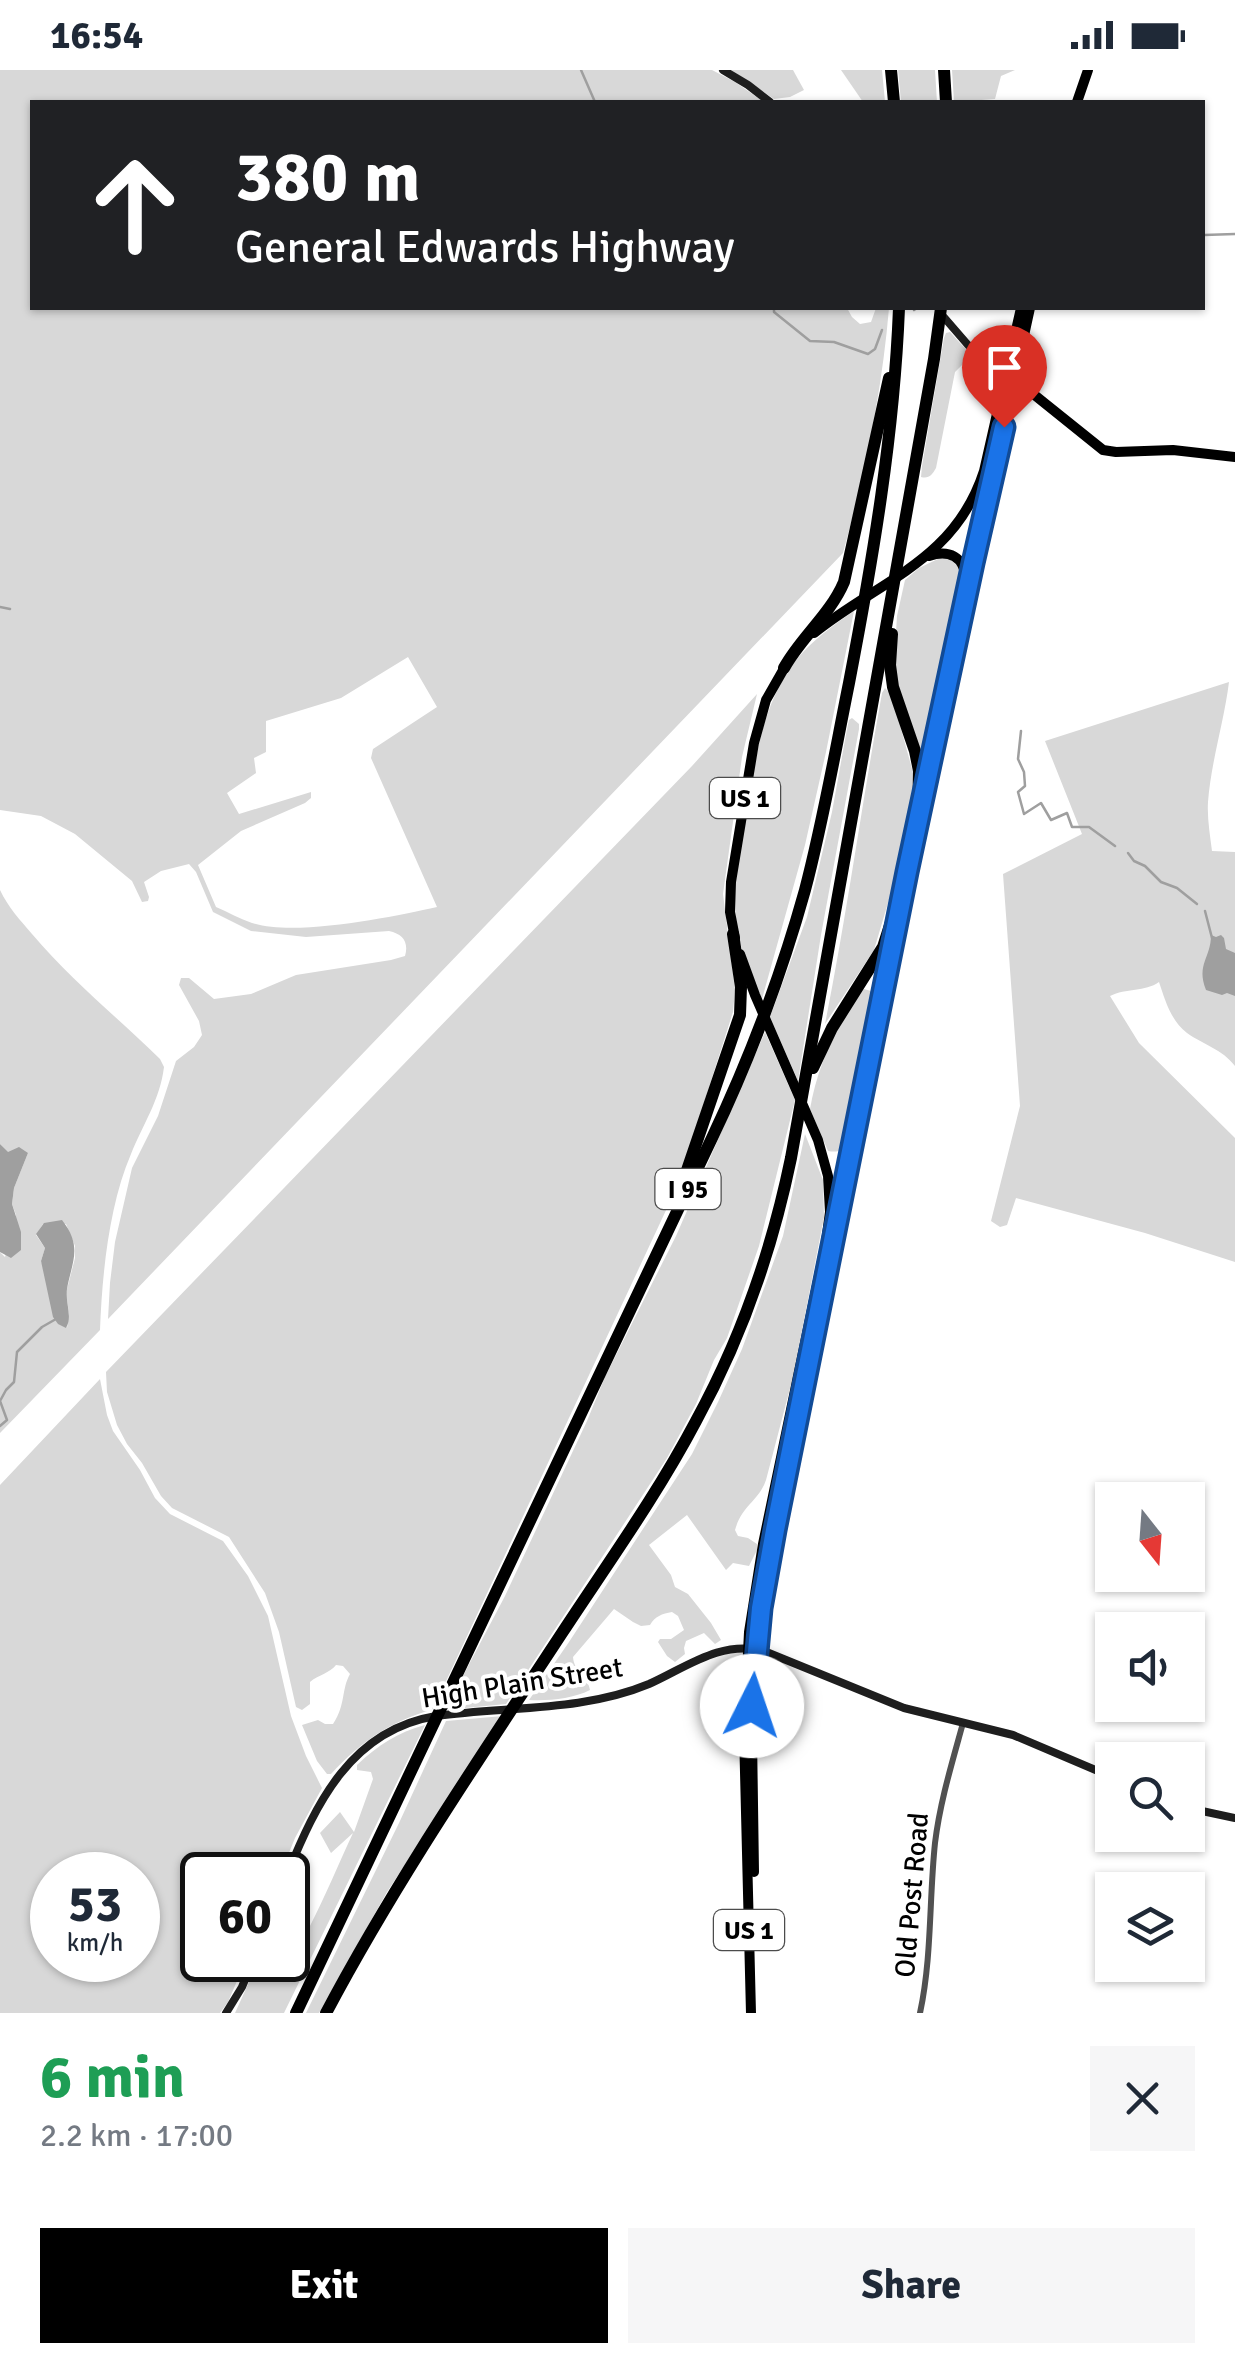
<!DOCTYPE html>
<meta charset="utf-8">
<style>
:root{--surface:#fff;--page:#f6f6f7;--text:#1f2937;--muted:#747a83;--accent:#000}
body{margin:0;font-family:Signika,sans-serif;background:var(--page);color:var(--text);height:100vh;display:flex;flex-direction:column;font-size:38px;white-space:nowrap}
*{box-sizing:border-box;margin:0}
p{font-size:32px;color:var(--muted)}
.icon{flex:none;width:55px;height:55px;fill:none;stroke:currentColor;stroke-width:2;stroke-linecap:round;stroke-linejoin:round}
.map{position:relative;height:1943px;overflow:hidden}
.panel{display:flex;flex-direction:column;background:var(--surface);flex:1}
.panel>*{flex:none}
.guide{position:absolute;left:30px;top:30px;width:1175px;height:210px;border-radius:0px;box-shadow:0 2px 8px #0004;background:#202124;color:#fff;overflow:hidden}
.needle{width:65px;rotate:163deg}
.buttons{position:absolute;left:1095px;top:1412px;display:grid;gap:20px}
.buttons a{display:grid;place-items:center;width:110px;height:110px;border-radius:0px;background:var(--surface);box-shadow:0 2px 8px #0004;font-size:50px}
.speed{position:absolute;left:30px;top:1782px;display:flex;gap:20px;font-size:50px;font-weight:700;text-align:center}
.speed>*{display:grid;place-content:center;width:130px;height:130px;border-radius:50%;background:var(--surface);box-shadow:0 2px 8px #0004;line-height:1}
.speed small{font-size:25px;font-weight:400}
.speed .limit{border:5px solid #111;border-radius:15px;background:#fff;color:#111}
.pin{position:absolute;display:grid;place-items:center;width:85px;height:85px;color:#fff;margin:-102px -42px;border-radius:50% 50% 50% 0;rotate:-45deg;box-shadow:0 0 10px #0007}
.pin .icon{rotate:45deg}
.me{position:absolute;width:110px;margin:-55px;rotate:4deg;stroke-linejoin:round;filter:drop-shadow(0 0 8px #0008)}
.turn{display:flex;align-items:center;gap:35px;height:210px;padding:0 40px;font-size:45px}
.turn .icon{width:130px;height:130px;stroke-width:2.5}
.turn b{display:block;font-size:70px;line-height:85px}
.round{display:grid;place-items:center;flex:none;width:105px;height:105px;border-radius:0px;background:var(--page)}
.summary{display:flex;align-items:center;justify-content:space-between;height:170px;padding:0 40px}
h1{font-size:60px;font-weight:700;line-height:75px;color:#1e9e55}
.cta{display:flex;gap:20px;margin-top:auto;padding:20px 40px}
.cta a{flex:1;height:115px;border-radius:0px;background:var(--accent);color:#fff;font-size:40px;font-weight:700;line-height:115px;text-align:center}
.cta a+a{background:var(--page);color:var(--text)}
.status{display:flex;justify-content:space-between;align-items:center;height:70px;padding:0 50px;background:var(--surface);direction:ltr}
.status svg{height:28px;fill:currentColor}
.map>svg:first-child{display:block}
.green{fill:#d8d8d8;fill-rule:evenodd}
.water{fill:#9f9f9f}
.lines{fill:none;stroke-linecap:round;stroke-linejoin:round}
.stream{stroke:#9f9f9f;stroke-width:2.5}
.tertiary{stroke:#515151;stroke-width:6}
.secondary{stroke:#1e1e1e;stroke-width:8}
.primary{stroke:#000;stroke-width:10}
.motorway{stroke:#000;stroke-width:12}
.route-casing{stroke:#114b97;stroke-width:25}
.route{stroke:#1a73e8;stroke-width:18}
.labels{text-anchor:middle;stroke-width:8;stroke-linejoin:round;paint-order:stroke}
.shield{fill:#fff;stroke:#4c4c4c;stroke-width:2.5}
.shield-label{font-size:25px;font-weight:bold;fill:#000}
.street-label{font-size:28px;fill:#000;stroke:#fff}
</style>
<div class="status"><b>16:54</b><svg viewBox="0 0 49 12"><path d="M0 12V9h3v3zM5 12V6h3v6zM10 12V3h3v9zM15 12V0h3v12zM26 1h20v11H26zM47 4h2v5h-2z"/></svg></div>
<div class="map">
<svg width="1235" height="1943" viewBox="0 0 1235 1943">
<rect width="100%" height="100%" fill="#fff"/>
<g class="green">
<path d="M0,0H712L735,12L764,32H32V238H847L852,247L860,254L871,252L876,238H889C882,321 865,403 843,483L108,1249L110,1213L115,1172L132,1098L158,1046L176,991L194,977L202,965L199,951L179,915L181,908H189L214,929L251,924L296,905L391,890L405,886C409,872 403,864 389,861L306,867L251,861L213,842L196,802L189,794L161,801L144,812L149,827L148,831L142,832L132,811L75,764L41,746L0,740ZM408,587L437,637L373,679L371,688L437,837C392,847 295,867 252,853C240,849 228,842 216,837L198,795L241,761L305,733L311,728V722L239,744L227,723L256,703L254,688L266,682V651L341,628Z"/>
<polygon points="731,0 793,0 804,20 790,27 774,29"/>
<polygon points="841,0 882,0 885,32 863,32"/>
<polygon points="898,0 935,0 937,32 901,32"/>
<polygon points="952,0 1015,0 1001,6 995,29 954,32"/>
<path d="M950,262L970,284L969,288L955,302L936,398C932,405 929,409 921,407L922,396L944,268L946,263Z"/>
<polygon points="940,488 948,488 959,497 960,515 943,609 924,691 898,622 894,594 897,546 905,510 919,498"/>
<path d="M854,541L826,682L805,775L762,929C749,904 739,877 736,849C732,813 741,777 747,742C755,695 760,645 787,603C804,576 828,559 854,541Z"/>
<path d="M1229,612C1224,652 1211,692 1208,732C1207,748 1210,765 1212,781L1235,782V996C1222,979 1204,975 1187,963C1171,951 1165,930 1159,912C1145,922 1126,918 1110,926L1139,973L1235,1068V1192L1145,1163L1016,1128L1007,1155L1000,1157L991,1151L1020,1036L1003,804L1082,764L1045,671Z"/>
<path d="M885,618L892,626L914,706L904,779L874,880L825,954C847,844 862,733 882,623Z"/>
<path d="M757,624L742,687L723,824L735,920L733,942L689,1080L668,1136L433,1639C388,1653 363,1670 331,1704H327L317,1691L302,1655L318,1650L325,1654H333C346,1634 341,1620 350,1604L343,1596L336,1595C330,1603 318,1605 310,1612V1634L302,1640L296,1637L279,1562L265,1523L229,1467L172,1438L161,1426L142,1393L127,1374L117,1355L107,1322L106,1302L692,696Z"/>
<polygon points="852,648 859,654 859,659 821,865 798,1011 770,947 807,847 832,742 847,659 849,650"/>
<path d="M0,820C8,837 20,850 32,864C71,910 117,947 160,989L164,997C160,1030 143,1054 131,1084C109,1135 102,1205 100,1260L0,1363V1182L5,1187L16,1145L12,1134L14,1118L28,1083H8L0,1074ZM43,1154H66L75,1176V1188L66,1223L69,1243L67,1258L41,1191L45,1178L36,1165Z"/>
<path d="M864,919L871,921L872,939L849,1071C845,1080 838,1083 828,1081L810,1039C817,997 837,952 864,919Z"/>
<polygon points="765,962 795,1030 759,1176 727,1268 714,1290 696,1334 667,1388 506,1634 445,1640 505,1526 587,1351 605,1307 676,1166"/>
<path d="M805,1064L823,1110L824,1147L793,1307L766,1410C759,1431 742,1435 735,1460L738,1466L748,1468L757,1474V1480L749,1496L733,1493L726,1500L687,1445L649,1475L671,1505L675,1517L688,1524L711,1553L721,1570L715,1574L704,1563L686,1571L684,1578L685,1584L675,1592L667,1586L658,1572L660,1569H671L684,1560L678,1546L672,1542C662,1544 655,1546 650,1555L641,1556L633,1552L614,1539L573,1587C574,1602 588,1606 590,1620C572,1629 549,1631 529,1630L569,1572L692,1384L718,1332L742,1279L783,1166Z"/>
<path d="M100,1309L107,1345L113,1361L140,1400L155,1428L170,1444L223,1471L248,1506L268,1546L291,1646L306,1686L322,1718L295,1768L280,1805H202V1890H246L228,1932L220,1943H0V1415ZM52,1805H138V1890H52Z"/>
<polygon points="503,1646 387,1822 319,1943 306,1943 399,1753 446,1651"/>
<path d="M425,1655L284,1943H235L259,1890H266L269,1906C277,1905 278,1906 283,1900C294,1889 301,1872 309,1858C325,1827 338,1795 353,1763L331,1783L320,1763L340,1742L354,1762L373,1709L371,1702L357,1700V1695C377,1676 398,1662 425,1655Z"/>
</g>
<g class="water">
<path d="M1211,865L1216,867L1221,865L1224,868L1226,879L1235,883V926L1227,923L1222,925L1206,920C1196,894 1211,888 1211,865Z"/>
<polygon points="0,1074 8,1082 19,1077 28,1083 14,1118 12,1134 21,1162 21,1180 11,1188 0,1182"/>
<path d="M62,1150C83,1177 72,1191 67,1219C65,1233 73,1246 66,1258L58,1254L53,1247L41,1191L45,1178L36,1164L44,1153Z"/>
</g>
<g class="lines">
<g class="stream">
<polyline points="581,0 595,32"/>
<polyline points="1202,162 1204,165 1235,164"/>
<polyline points="774,238 774,242 810,271 834,272 868,284 875,279 882,260"/>
<polyline points="914,240 917,238"/>
<polyline points="0,537 10,539"/>
<polyline points="1021,661 1018,689 1024,702 1025,716 1018,722 1024,744 1041,733 1051,750 1067,743 1072,757 1089,757 1115,776"/>
<polyline points="1128,783 1134,791 1145,796 1161,812 1177,818 1197,834"/>
<polyline points="1205,841 1212,868"/>
<polyline points="0,1356 7,1350 0,1331 6,1320 14,1312 17,1282 42,1257 56,1249"/>
</g>
<path class="tertiary" d="M920,1943C932,1887 929,1830 935,1773C940,1732 952,1693 963,1653"/>
<g class="secondary">
<polyline points="723,0 748,15 770,32"/>
<polyline points="942,245 968,275 1006,303"/>
<polyline points="1188,1738 1235,1748"/>
<path d="M287,1805C316,1733 351,1660 436,1646C506,1636 582,1642 649,1614C687,1597 720,1570 764,1581L904,1638L1013,1665L1112,1707"/>
<polyline points="226,1943 242,1917 253,1890"/>
</g>
<g class="primary">
<polyline points="1077,32 1088,0"/>
<polyline points="1012,307 1103,380 1116,382 1173,380 1235,387"/>
<path d="M929,486C949,479 964,487 966,508"/>
<path d="M814,563C880,510 955,491 984,401L1021,238"/>
<polyline points="923,729 1030,238"/>
<polyline points="906,807 919,745"/>
<polyline points="735,868 730,842 731,812 754,673 766,630 786,595"/>
<polyline points="740,884 755,925 818,1070 828,1106 830,1142 826,1172 763,1474 749,1562 744,1662 751,1943"/>
<polyline points="754,1802 752,1666 754,1604 761,1537 775,1459 899,843"/>
</g>
<g class="motorway">
<polyline points="891,0 894,32"/>
<polyline points="944,0 946,32"/>
<polyline points="892,564 890,595 893,617 915,681 919,701 918,752"/>
<path d="M784,598C801,567 830,545 844,512L889,308"/>
<polyline points="813,998 832,958 883,877 907,802"/>
<polyline points="683,1112 740,945 741,917 733,864"/>
<path d="M296,1943L712,1068C750,988 781,906 805,820C823,752 835,682 849,613C873,488 894,365 899,238"/>
<path d="M326,1943C396,1811 480,1688 562,1563C608,1493 657,1425 696,1351C741,1269 772,1180 791,1088L934,289L941,238"/>
</g>
</g>
<g class="lines">
<g class="route-casing">
<polyline id="route" points="752,1636 761,1538 775,1460 907,802 973,493 1004,357"/>
</g>
<use href="#route" class="route"/>
</g>
<g class="labels">
<g class="shield">
<rect x="710" y="708" width="70" height="40" rx="8"/>
<rect x="655.5" y="1099" width="65" height="40" rx="8"/>
<rect x="714" y="1840" width="70" height="40" rx="8"/>
</g>
<g class="shield-label">
<text x="745" y="737">US 1</text>
<text x="688" y="1128">I 95</text>
<text x="749" y="1869">US 1</text>
</g>
<g class="street-label">
<text transform="translate(522 1612) rotate(-9)" y="10">High Plain Street</text>
<text transform="translate(911 1825) rotate(-85)" y="10">Old Post Road</text>
</g>
</g>
</svg>
<div class="buttons">
<a><svg class="needle" viewBox="-14 -14 28 28"><path d="M0-13l5 13h-10z" fill="#e53935"/><path d="M0 13l5-13h-10z" fill="#747a83"/></svg></a>
<a><svg class="icon" aria-label="sound" viewBox="0 0 24 24"><path d="M4 9h4l5-4v14l-5-4H4zM17 9q2 3 0 6"/></svg></a>
<a><svg class="icon" aria-label="search" viewBox="0 0 24 24"><circle cx="10" cy="10" r="6"/><path d="M15 15l6 6"/></svg></a>
<a><svg class="icon" aria-label="layers" viewBox="0 0 24 24"><path d="M12 4l9 5-9 5-9-5zM3 14l9 5 9-5"/></svg></a>
</div>
<div class="speed"><div>53<small>km/h</small></div><div class="limit">60</div></div>
<div class="pin" style="left:1004px;top:357px;background:#d93025"><svg class="icon" aria-label="arrive" viewBox="0 0 24 24"><path d="M6 21V4h12l-3 4 3 4H6"/></svg></div>
<svg class="me" style="left:752px;top:1636px" viewBox="-20 -20 40 40"><circle r="19" fill="#fff"/><path d="M0-13L10 11 0 6-10 11z" fill="#1a73e8"/></svg>
<div class="guide">
<div class="turn"><svg class="icon" aria-label="ahead" viewBox="0 0 24 24"><path d="M12 20V5M6 11l6-6 6 6"/></svg><div><b>380 m</b>General Edwards Highway</div></div>
</div>
</div>
<section class="panel">
<div class="summary"><div><h1>6 min</h1><p>2.2 km · 17:00</p></div><a class="round"><svg class="icon" aria-label="close" viewBox="0 0 24 24"><path d="M6 6l12 12M18 6L6 18"/></svg></a></div>
<div class="cta"><a>Exit</a><a>Share</a></div>
</section>
